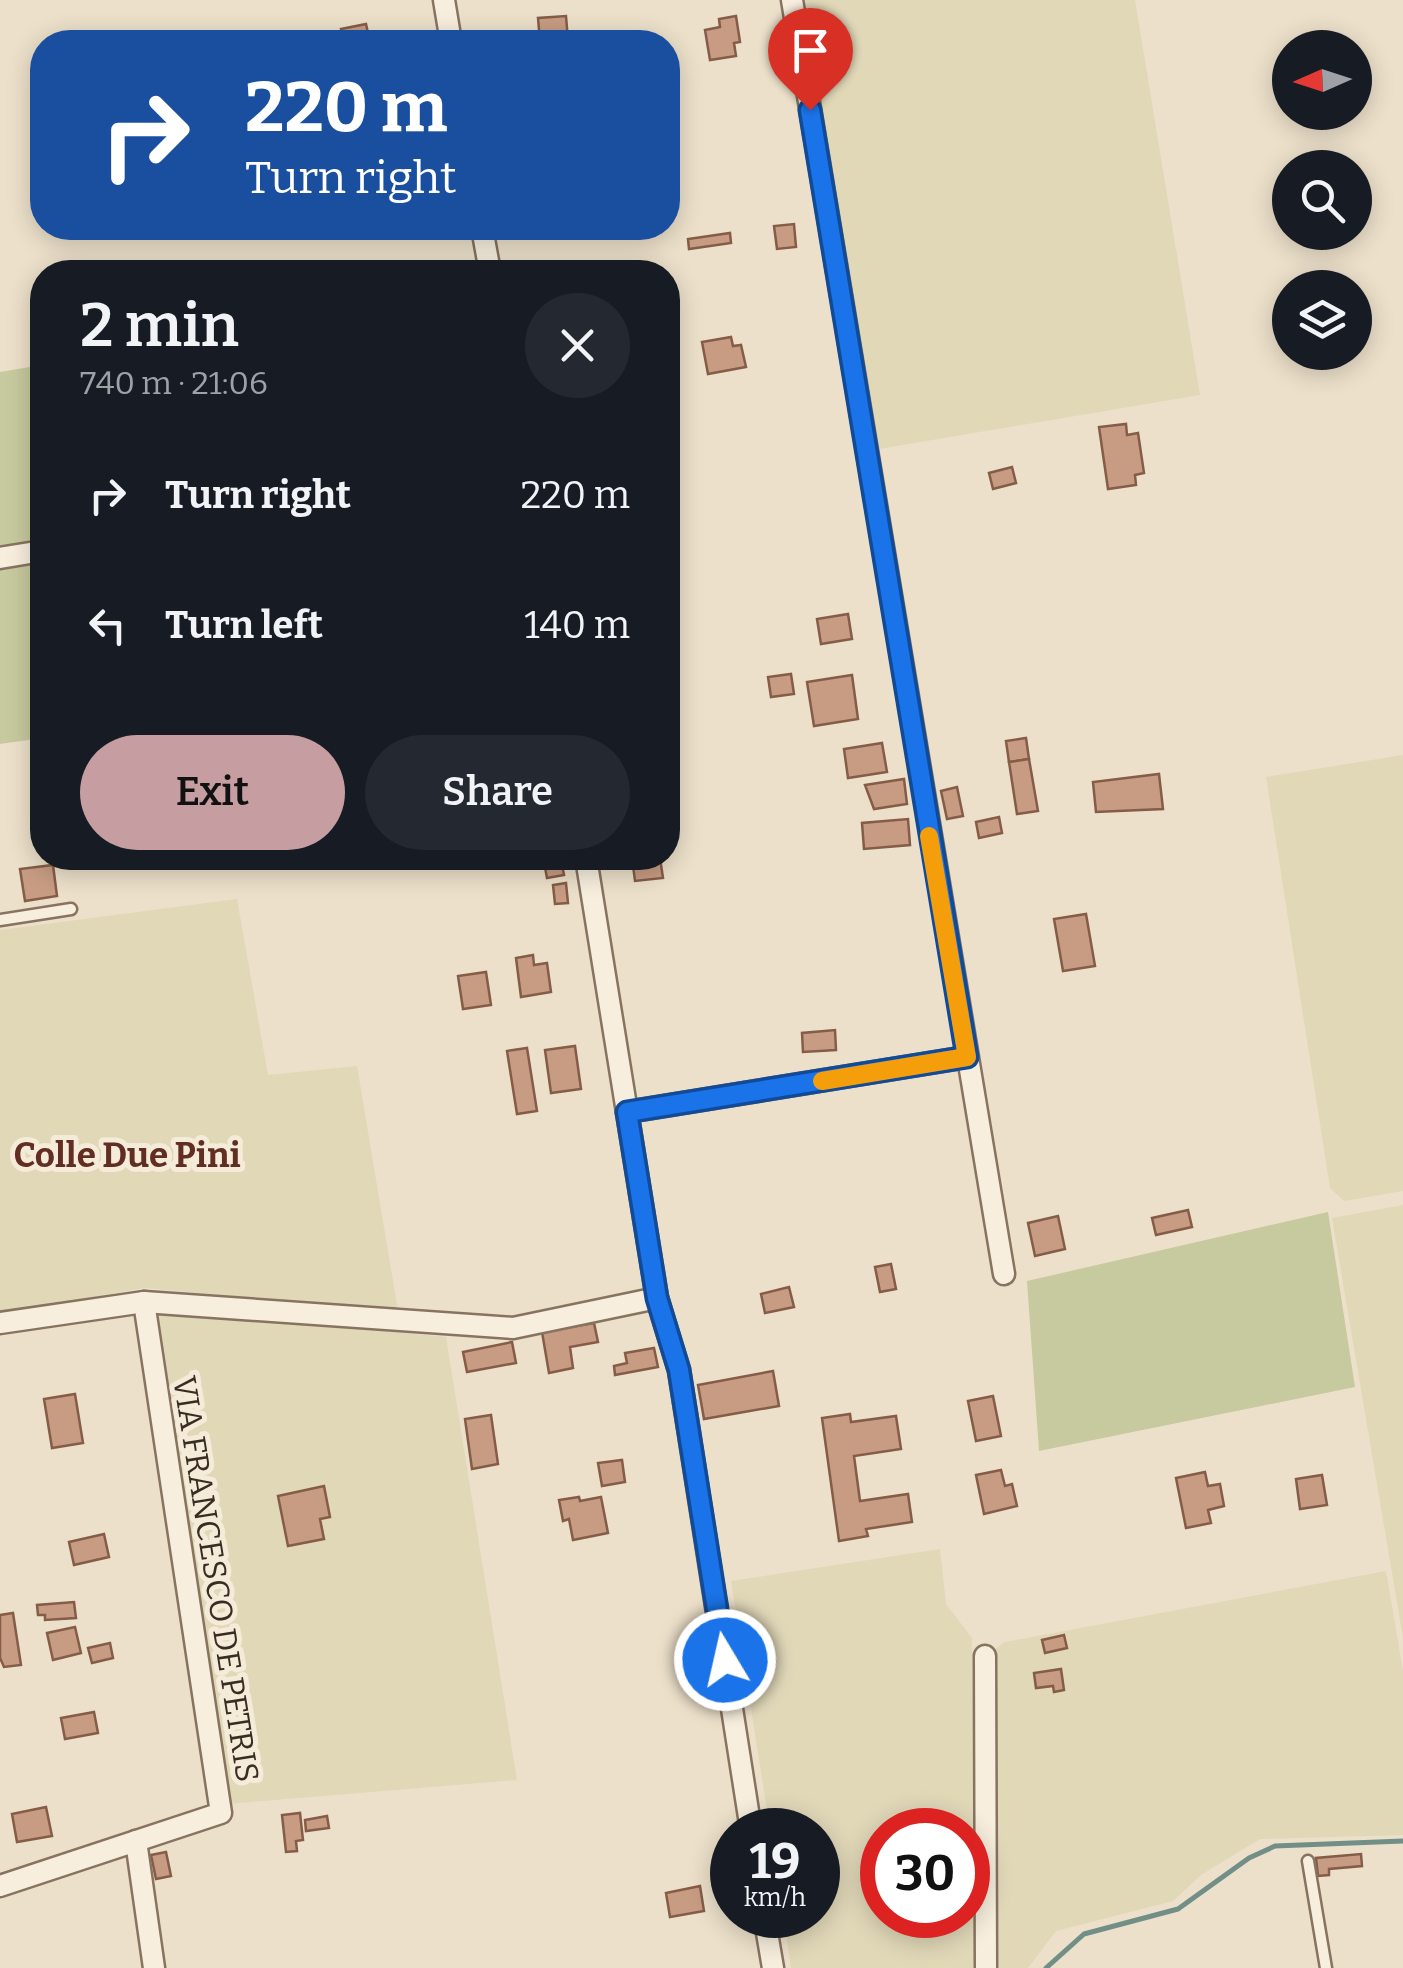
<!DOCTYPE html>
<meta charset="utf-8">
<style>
:root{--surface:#171b24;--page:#242831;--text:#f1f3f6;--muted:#9ea1a6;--accent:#c69da1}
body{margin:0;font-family:Bitter,serif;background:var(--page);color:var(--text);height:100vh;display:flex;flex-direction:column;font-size:38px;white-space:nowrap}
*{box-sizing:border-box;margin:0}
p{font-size:32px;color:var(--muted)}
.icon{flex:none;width:55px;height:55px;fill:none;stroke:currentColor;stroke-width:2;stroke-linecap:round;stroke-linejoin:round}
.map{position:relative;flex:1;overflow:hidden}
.sheet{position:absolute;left:30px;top:260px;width:650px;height:610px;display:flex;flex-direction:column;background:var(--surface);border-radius:40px;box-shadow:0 5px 25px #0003}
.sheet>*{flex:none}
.hud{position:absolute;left:30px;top:30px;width:650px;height:210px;border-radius:40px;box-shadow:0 5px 25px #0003;background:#1a4fa0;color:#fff;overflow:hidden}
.needle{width:65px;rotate:267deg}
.fabs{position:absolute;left:1272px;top:30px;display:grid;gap:20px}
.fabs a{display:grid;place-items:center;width:100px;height:100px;border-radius:50%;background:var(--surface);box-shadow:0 5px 25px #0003;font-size:50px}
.speed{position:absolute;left:710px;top:1808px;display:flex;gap:20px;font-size:50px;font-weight:700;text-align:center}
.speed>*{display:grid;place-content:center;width:130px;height:130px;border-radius:50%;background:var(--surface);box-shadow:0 5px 25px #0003;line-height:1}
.speed small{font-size:25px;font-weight:400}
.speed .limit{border:15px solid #d22;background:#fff;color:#111}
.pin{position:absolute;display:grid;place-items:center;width:85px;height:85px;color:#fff;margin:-102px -42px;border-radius:50% 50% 50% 0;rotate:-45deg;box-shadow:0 0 10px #0007}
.pin .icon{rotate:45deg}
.me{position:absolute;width:110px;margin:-55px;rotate:351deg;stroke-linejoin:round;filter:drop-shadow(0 0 8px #0008)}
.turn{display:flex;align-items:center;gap:35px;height:210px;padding:0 50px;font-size:45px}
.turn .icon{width:130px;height:130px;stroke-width:2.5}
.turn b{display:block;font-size:70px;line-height:85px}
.round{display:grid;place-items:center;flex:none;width:105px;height:105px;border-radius:52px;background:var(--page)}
.head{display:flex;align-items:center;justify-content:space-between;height:170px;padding:0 50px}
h1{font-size:60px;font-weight:600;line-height:75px}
.cta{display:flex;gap:20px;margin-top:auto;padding:20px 50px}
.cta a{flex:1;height:115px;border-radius:60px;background:var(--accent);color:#111;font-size:40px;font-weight:600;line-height:115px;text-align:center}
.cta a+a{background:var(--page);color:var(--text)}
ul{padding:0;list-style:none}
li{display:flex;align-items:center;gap:30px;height:130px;padding:0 50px}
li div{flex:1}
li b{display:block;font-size:38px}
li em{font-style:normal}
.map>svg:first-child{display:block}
.farmland{fill:#e1d8b8;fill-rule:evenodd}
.green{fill:#c7c99e}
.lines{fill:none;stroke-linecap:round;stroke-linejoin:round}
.stream{stroke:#718f86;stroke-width:5}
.building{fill:#c79c83;stroke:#855c47;stroke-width:2.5}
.service-casing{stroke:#877360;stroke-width:15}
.minor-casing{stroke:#877360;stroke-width:25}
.service{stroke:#f7eedd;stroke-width:10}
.minor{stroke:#f7eedd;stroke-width:20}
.route-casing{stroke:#114b97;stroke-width:25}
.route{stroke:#1a73e8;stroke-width:18}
.slow{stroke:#f59e0b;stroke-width:18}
.labels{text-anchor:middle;stroke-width:10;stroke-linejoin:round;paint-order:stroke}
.street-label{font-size:32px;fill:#392c22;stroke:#f4ebd9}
.neighbourhood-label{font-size:35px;font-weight:bold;fill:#622e24;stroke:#f4ebd9}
</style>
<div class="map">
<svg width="1403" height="1968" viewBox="0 0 1403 1968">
<rect width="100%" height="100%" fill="#ece0ca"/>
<g class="farmland">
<polygon points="805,0 1135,0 1200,395 879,449"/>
<polygon points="1403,755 1403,1191 1344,1201 1330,1188 1266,777"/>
<polygon points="237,899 268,1075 357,1066 398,1311 144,1288 0,1313 0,930"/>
<polygon points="1403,1205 1403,1638 1332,1218"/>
<polygon points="163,1310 446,1337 517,1780 227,1804 156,1322"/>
<path d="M940,1549L946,1604L972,1638L976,1958L973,1968H791L783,1915H818V1830H770L731,1581ZM882,1830H968V1915H882Z"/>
<polygon points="1386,1571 1403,1671 1403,1835 1260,1839 1201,1875 1173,1901 1056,1931 1028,1968 995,1968 990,1664 995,1649 1005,1642"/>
</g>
<g class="green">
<polygon points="42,365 42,541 0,548 0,372"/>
<polygon points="42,562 42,738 0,744 0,568"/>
<polygon points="1328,1212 1355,1387 1039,1451 1027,1281"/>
</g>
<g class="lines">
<polyline class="stream" points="1046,1968 1084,1934 1178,1909 1249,1858 1275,1846 1403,1841"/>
</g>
<g class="building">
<polygon points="566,16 568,40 540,42 538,18"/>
<polygon points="736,16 740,42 734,43 736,56 710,60 705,30 720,27 719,19"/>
<polygon points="366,24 370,42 344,42 341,29"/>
<polygon points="794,224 796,247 777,249 774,226"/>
<polygon points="730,233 731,243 689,249 688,239"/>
<polygon points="731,337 733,346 741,345 746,367 708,374 702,342"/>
<polygon points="1126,424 1127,435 1138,433 1144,473 1135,475 1136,485 1108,489 1099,427"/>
<polygon points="1012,467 1016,483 993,489 989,473"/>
<polygon points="848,614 852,639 821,644 817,619"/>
<polygon points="791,674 794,694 771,697 768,677"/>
<polygon points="852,675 858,719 814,726 807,682"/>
<polygon points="1026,738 1029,759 1009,762 1006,741"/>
<polygon points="882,743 887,772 848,778 844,749"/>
<polygon points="1029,759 1038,811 1017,814 1009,762"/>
<polygon points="1159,774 1163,809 1096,812 1093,782"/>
<polygon points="904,779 907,804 874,809 865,785"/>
<polygon points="957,787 963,816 947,819 941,791"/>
<polygon points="999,817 1002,833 979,838 976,822"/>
<polygon points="908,819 910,845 864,849 862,823"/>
<polygon points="632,858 660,858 663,878 635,881"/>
<polygon points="561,859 564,875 547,878 544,862"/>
<polygon points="53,865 57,896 25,901 20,869"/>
<polygon points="566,883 568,903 555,904 553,885"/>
<polygon points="1086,914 1095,966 1063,971 1054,919"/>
<polygon points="533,955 534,965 547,963 551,992 521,997 516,958"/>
<polygon points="486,972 491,1005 463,1009 458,976"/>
<polygon points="835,1030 836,1050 803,1052 802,1033"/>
<polygon points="575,1046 581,1089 551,1093 545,1050"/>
<polygon points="527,1048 537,1111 517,1114 507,1051"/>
<polygon points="1188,1210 1192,1227 1156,1235 1152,1218"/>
<polygon points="1058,1216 1065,1249 1035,1256 1028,1223"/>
<polygon points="891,1264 896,1289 880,1292 875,1267"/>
<polygon points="789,1287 794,1307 765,1313 761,1294"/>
<polygon points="594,1323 598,1342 570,1347 573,1368 549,1373 542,1332"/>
<polygon points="512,1342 516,1363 467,1372 463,1352"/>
<polygon points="654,1348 658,1367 615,1375 614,1366 627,1363 625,1353"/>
<polygon points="773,1371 779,1406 704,1419 698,1385"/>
<polygon points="75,1394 83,1443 52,1448 44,1399"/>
<polygon points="993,1396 1001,1436 976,1441 968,1401"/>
<polygon points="850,1414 851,1422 896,1416 901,1449 854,1456 860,1501 908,1494 912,1522 866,1529 868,1536 839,1541 822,1418"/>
<polygon points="491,1415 498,1464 472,1469 465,1419"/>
<polygon points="622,1460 625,1482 602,1486 598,1463"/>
<polygon points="1001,1470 1005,1486 1012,1484 1017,1506 984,1514 976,1475"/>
<polygon points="1205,1472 1208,1486 1220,1484 1224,1506 1208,1510 1211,1523 1186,1528 1176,1478"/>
<polygon points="1322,1475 1327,1505 1300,1509 1296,1479"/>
<polygon points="324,1486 330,1517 320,1519 324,1539 288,1546 278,1496"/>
<polygon points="579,1497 580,1501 601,1497 608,1533 573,1540 569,1519 563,1521 559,1500"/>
<polygon points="104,1534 109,1557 74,1565 69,1542"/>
<polygon points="74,1602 76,1618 45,1620 45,1615 38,1615 37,1605"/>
<polygon points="13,1613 21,1665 4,1667 0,1658 0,1615"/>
<polygon points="75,1627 81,1653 53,1660 47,1633"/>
<polygon points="1064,1635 1067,1648 1045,1653 1042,1640"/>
<polygon points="110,1643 113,1658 92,1663 88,1648"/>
<polygon points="1061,1669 1064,1690 1054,1692 1053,1686 1036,1688 1034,1673"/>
<polygon points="94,1712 98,1733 65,1739 61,1718"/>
<polygon points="46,1807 52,1836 17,1842 12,1814"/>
<polygon points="300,1813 303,1840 296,1841 297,1851 286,1852 282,1815"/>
<polygon points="327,1816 329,1828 306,1831 305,1820"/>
<polygon points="166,1852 171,1876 156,1879 151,1855"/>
<polygon points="1361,1854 1362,1866 1329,1869 1329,1875 1318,1876 1316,1858"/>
<polygon points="700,1886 704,1911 670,1917 666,1893"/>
</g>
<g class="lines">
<g class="service-casing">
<g id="service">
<polyline points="0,920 71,909"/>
<polyline points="1308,1861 1326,1968"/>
</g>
</g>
<g class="minor-casing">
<g id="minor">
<polyline points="444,0 451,42"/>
<polyline points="792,0 1004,1274"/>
<polyline points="482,228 490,272"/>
<polyline points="0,558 42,551"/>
<polyline points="586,858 657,1298 679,1370 751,1830"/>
<polyline points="627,1112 967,1057"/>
<polyline points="0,1323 144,1302 513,1328 657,1298"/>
<polyline points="985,1656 986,1968"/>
<polyline points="136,1841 154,1968"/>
<polyline points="0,1886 221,1813 144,1302"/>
<polyline points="764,1915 773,1968"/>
</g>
</g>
<use href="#service" class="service"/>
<use href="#minor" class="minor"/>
</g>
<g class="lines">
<g class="route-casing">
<polyline id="route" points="725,1660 679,1370 657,1298 627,1112 967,1057 810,110"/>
</g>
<use href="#route" class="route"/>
<polyline class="slow" points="822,1081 967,1057 929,836"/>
</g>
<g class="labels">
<g class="street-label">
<text transform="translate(216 1579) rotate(81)" y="11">VIA FRANCESCO DE PETRIS</text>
</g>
<g class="neighbourhood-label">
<text x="127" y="1167">Colle Due Pini</text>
</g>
</g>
</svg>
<div class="fabs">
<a><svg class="needle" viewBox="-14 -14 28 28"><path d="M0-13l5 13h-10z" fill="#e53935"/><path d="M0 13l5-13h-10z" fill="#9ea1a6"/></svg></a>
<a><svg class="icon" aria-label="search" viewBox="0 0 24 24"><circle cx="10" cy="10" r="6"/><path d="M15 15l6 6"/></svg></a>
<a><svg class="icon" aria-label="layers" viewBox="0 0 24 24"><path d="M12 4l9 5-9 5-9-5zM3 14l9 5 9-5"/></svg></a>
</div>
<div class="speed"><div>19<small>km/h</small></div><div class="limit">30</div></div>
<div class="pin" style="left:810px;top:110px;background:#d93025"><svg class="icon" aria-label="arrive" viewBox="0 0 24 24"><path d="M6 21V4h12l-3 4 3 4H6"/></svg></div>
<svg class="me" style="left:725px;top:1660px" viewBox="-20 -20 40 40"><circle r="17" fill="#1a73e8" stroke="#fff" stroke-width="3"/><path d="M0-11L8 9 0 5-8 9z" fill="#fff"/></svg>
<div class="hud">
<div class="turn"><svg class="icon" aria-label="right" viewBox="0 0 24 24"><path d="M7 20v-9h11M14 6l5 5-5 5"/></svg><div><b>220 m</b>Turn right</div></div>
</div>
<section class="sheet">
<div class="head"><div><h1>2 min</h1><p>740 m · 21:06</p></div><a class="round"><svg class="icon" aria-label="close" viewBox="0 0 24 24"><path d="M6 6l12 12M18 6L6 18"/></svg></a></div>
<ul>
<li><svg class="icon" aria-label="right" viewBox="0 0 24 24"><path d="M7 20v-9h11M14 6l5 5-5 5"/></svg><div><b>Turn right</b></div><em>220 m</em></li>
<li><svg class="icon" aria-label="left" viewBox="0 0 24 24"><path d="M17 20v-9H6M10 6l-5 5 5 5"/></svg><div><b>Turn left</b></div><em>140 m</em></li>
</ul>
<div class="cta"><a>Exit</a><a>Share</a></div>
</section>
</div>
